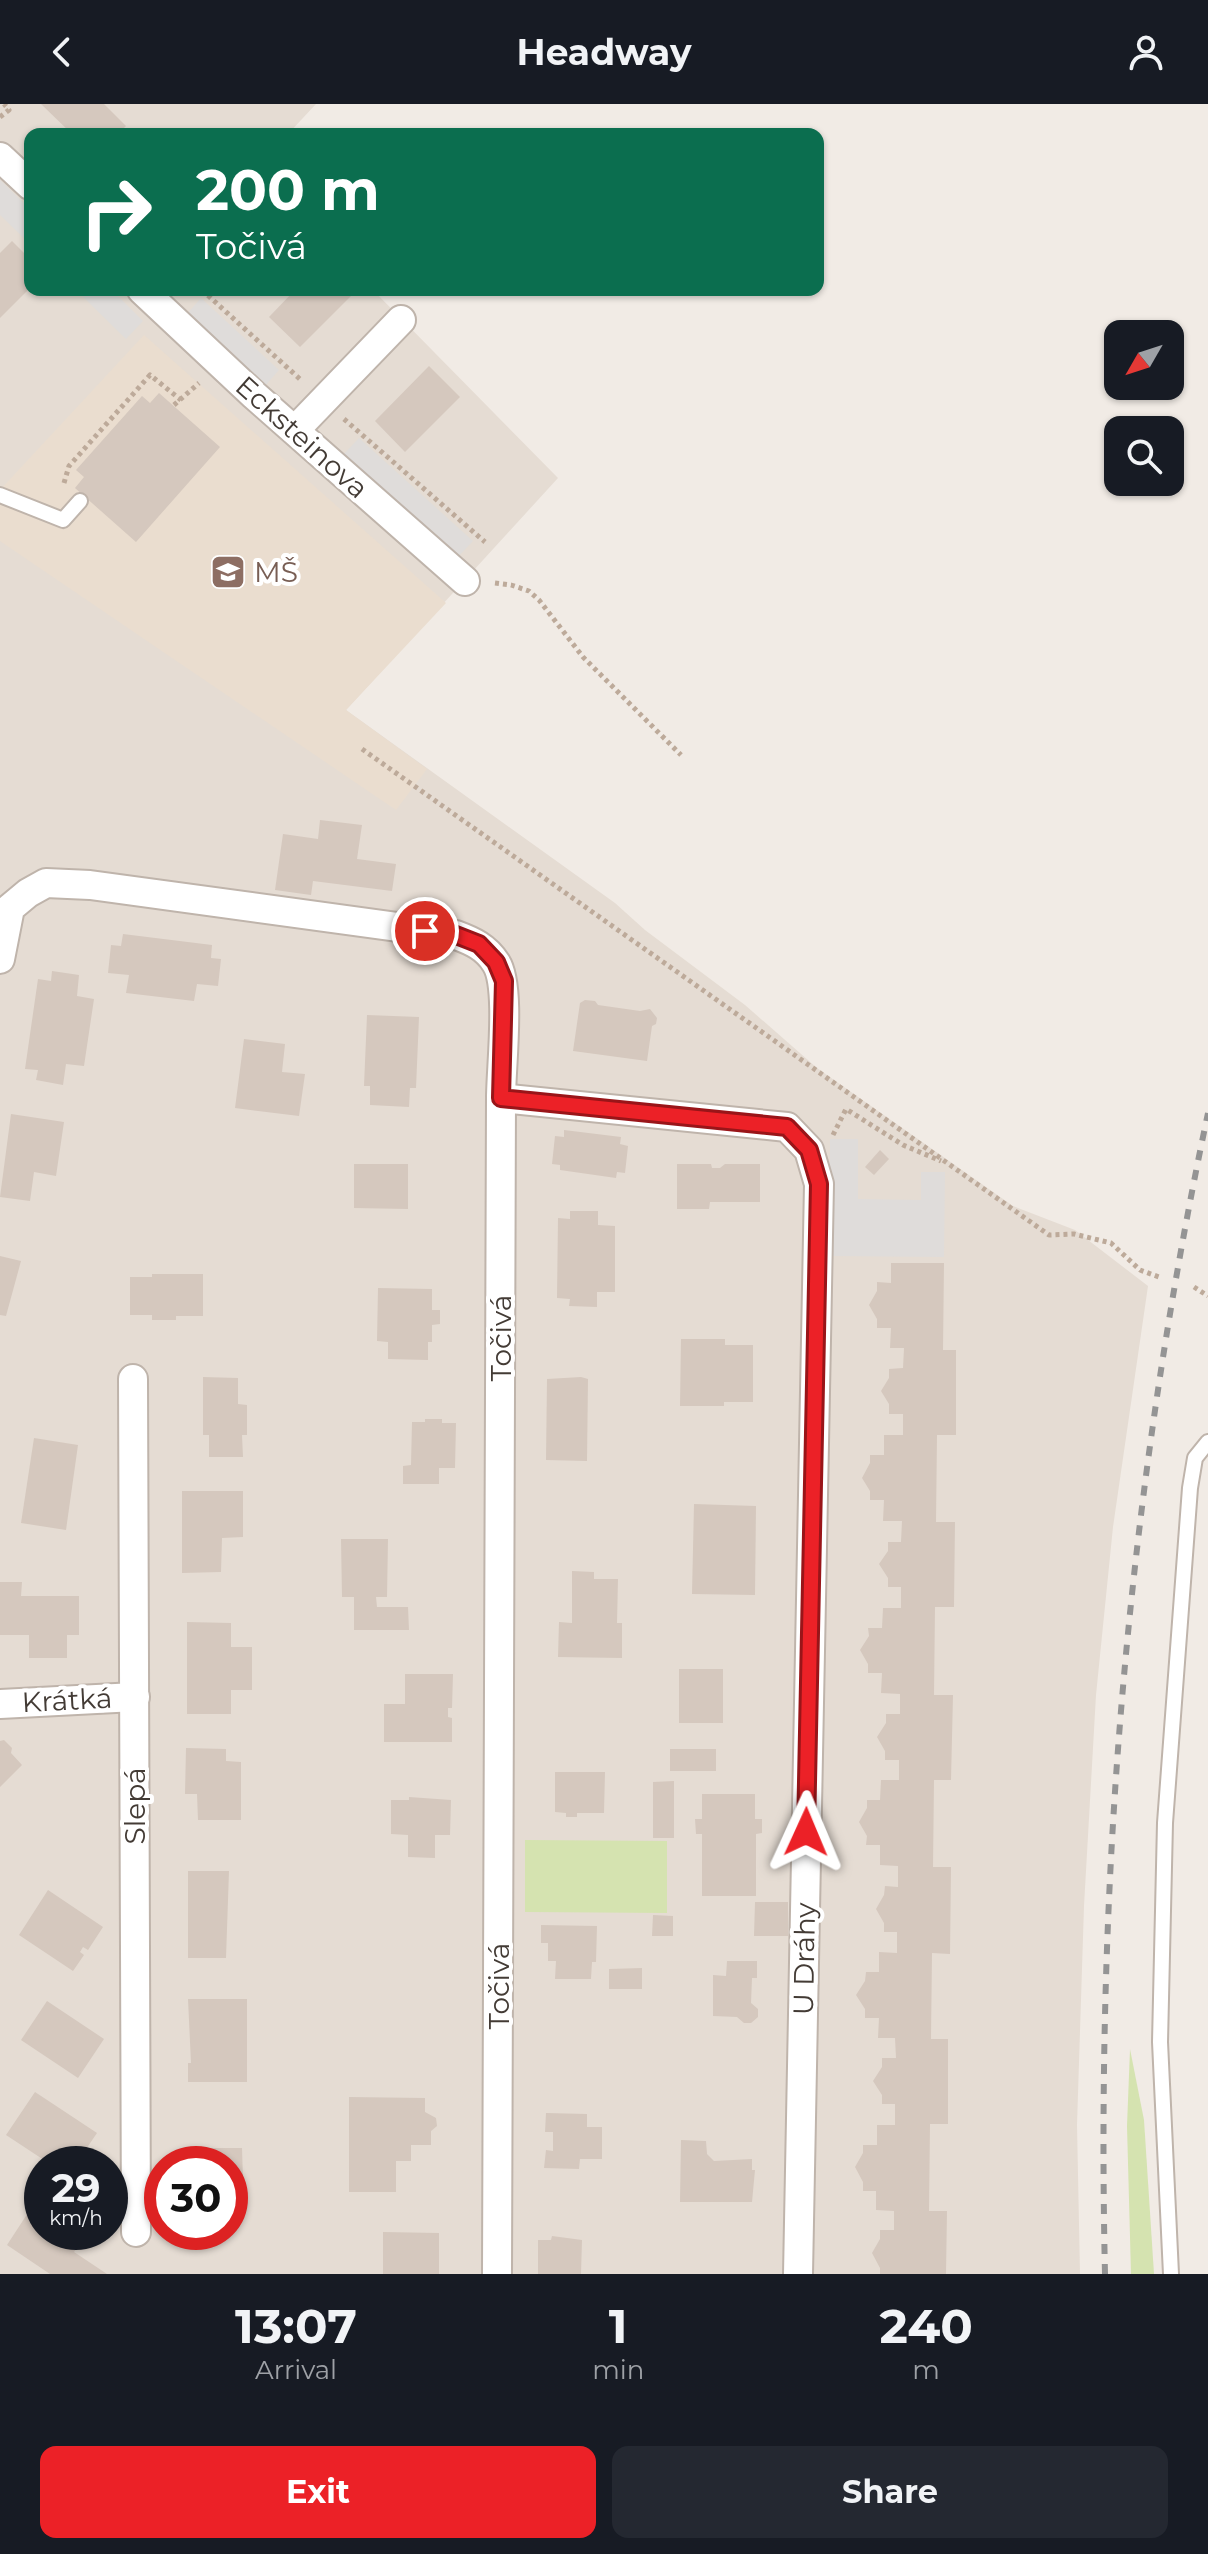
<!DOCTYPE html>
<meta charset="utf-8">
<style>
:root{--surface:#171b24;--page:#242831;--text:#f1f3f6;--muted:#9ea1a6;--accent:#ec2127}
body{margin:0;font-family:Montserrat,sans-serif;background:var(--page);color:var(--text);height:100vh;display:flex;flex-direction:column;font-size:30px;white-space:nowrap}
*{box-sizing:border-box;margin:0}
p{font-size:26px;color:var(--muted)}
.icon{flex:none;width:44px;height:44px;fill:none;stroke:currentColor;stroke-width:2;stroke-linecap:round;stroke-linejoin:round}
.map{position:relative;height:2170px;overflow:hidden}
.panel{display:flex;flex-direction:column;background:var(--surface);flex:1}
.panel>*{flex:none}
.guide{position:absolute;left:24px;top:24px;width:800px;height:168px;border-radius:16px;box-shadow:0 2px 6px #0004;background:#0b6e4f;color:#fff;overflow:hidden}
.needle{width:52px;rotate:231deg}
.buttons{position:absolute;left:1104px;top:216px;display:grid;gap:16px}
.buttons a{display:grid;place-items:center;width:80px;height:80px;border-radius:16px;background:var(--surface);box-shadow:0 2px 6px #0004;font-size:40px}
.speed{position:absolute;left:24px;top:2042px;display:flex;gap:16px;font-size:40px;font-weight:700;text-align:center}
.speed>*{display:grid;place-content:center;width:104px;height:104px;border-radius:50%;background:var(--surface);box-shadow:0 2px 6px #0004;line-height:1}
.speed small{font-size:20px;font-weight:400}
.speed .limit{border:12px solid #d22;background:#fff;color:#111}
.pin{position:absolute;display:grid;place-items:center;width:68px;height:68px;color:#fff;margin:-34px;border:4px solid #fff;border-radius:50%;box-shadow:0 2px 8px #0007}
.me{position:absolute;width:88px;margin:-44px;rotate:1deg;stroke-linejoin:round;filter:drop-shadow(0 0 6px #0008)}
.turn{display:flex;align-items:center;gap:28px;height:168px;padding:0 40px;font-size:36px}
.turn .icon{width:104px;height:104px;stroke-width:2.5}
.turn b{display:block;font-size:56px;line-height:68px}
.eta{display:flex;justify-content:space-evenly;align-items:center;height:136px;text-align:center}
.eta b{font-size:48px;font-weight:700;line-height:56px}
.action{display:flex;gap:16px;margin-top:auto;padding:16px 40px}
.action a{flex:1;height:92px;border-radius:16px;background:var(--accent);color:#fff;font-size:32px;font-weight:700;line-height:92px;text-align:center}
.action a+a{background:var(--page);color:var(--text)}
header{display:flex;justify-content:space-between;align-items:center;height:104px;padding:0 40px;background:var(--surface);font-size:36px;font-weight:700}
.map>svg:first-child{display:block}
.residential{fill:#e5dcd3;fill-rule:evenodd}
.education{fill:#eaddcf}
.green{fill:#d5e3b0}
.parking{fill:#dfdcda}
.building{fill:#d5c8be}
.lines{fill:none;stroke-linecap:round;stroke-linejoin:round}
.lane-casing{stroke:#bfb4ab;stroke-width:18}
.street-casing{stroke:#bfb4ab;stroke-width:32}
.path{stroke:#bdaa9a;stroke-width:5;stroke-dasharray:4 4;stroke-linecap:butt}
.lane{stroke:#fff;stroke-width:14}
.street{stroke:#fff;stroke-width:28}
.rail{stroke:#949494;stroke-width:6;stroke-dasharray:10 10;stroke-linecap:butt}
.route-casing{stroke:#991519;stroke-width:20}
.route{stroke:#ec2127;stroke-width:14}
.labels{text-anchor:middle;stroke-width:8;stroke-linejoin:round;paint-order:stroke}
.street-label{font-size:28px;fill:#433b35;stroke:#fff}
.education-label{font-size:28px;fill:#785e54;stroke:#fff;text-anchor:start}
</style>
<header><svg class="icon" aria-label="back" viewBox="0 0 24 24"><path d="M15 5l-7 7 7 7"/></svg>Headway<svg class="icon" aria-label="person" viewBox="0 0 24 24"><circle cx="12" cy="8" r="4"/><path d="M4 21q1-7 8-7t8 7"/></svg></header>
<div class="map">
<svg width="1208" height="2170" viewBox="0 0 1208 2170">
<rect width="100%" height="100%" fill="#f1ebe5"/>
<path class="residential" d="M0,0H316L288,30H30V186H373L558,374L346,606L615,799L645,826L745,901L817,964L1013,1102L1075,1126L1148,1182L1113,1423L1096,1591L1084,1802L1077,2021L1080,2170H0ZM42,2060H110V2128H42ZM162,2060H230V2128H162Z"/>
<polygon class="education" points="144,231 446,499 346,606 427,665 396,706 0,437 0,386"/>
<g class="green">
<polygon points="525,1736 667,1737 667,1809 525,1808"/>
<polygon points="1130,1945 1144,2016 1154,2170 1131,2170 1127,2022"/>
</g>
<g class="parking">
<polygon points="0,76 30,105 30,140 0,111"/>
<polygon points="76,186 112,186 143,217 126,235"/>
<polygon points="201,194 279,266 265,282 186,211"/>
<polygon points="359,334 473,437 456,455 342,352"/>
<polygon points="830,1035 858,1035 858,1095 921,1096 921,1068 945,1068 944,1153 830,1152"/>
</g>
<g class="building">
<polygon points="41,0 104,0 126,22 118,30 72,30"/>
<polygon points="12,137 30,155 30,184 0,214 0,149"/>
<polygon points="295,186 352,186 354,189 300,243 269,213"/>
<polygon points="429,262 460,293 405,348 375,317"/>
<polygon points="159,289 220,343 136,438 75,384 84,373 76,366 142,292 150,299"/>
<polygon points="320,716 362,721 357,755 396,760 392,787 313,777 311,791 275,786 283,730 318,735"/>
<polygon points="123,830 212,841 211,854 221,855 218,882 197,880 194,897 126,889 129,871 108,869 111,841 121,842"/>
<polygon points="52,867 79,871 77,892 94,895 84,962 66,960 63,981 36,976 38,966 25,965 38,875 51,877"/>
<polygon points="585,896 595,897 598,901 640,907 650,905 657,914 656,920 652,922 647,957 573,947 580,899"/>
<polygon points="367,911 419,913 416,984 410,984 409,1003 370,1001 370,982 364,982"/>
<polygon points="244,935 285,940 282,968 305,970 299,1012 235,1004"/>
<polygon points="11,1010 64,1018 56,1072 34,1068 30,1097 0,1093"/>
<polygon points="564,1026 621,1033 620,1040 628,1042 625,1069 617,1068 616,1074 560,1066 560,1061 552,1060 555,1032 564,1033"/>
<polygon points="880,1046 889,1055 874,1071 865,1063"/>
<polygon points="354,1060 408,1060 408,1105 354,1104"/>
<polygon points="677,1060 711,1060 712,1064 720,1064 725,1060 760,1060 760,1098 710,1098 709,1105 677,1105"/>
<polygon points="570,1107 598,1107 598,1121 615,1122 615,1188 597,1188 597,1203 569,1202 570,1195 557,1194 558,1114 570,1115"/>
<polygon points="0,1152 21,1157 6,1212 0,1211"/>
<polygon points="891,1159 944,1159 943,1246 956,1246 956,1331 937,1331 936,1418 955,1418 954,1503 935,1503 934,1591 953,1591 951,1676 934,1676 933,1763 951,1763 950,1850 932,1849 931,1935 948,1935 948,2020 930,2020 929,2107 947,2107 946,2170 880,2170 880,2164 872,2149 880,2135 880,2126 894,2126 894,2107 876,2106 876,2087 863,2087 863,2078 855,2063 863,2049 863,2041 877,2041 877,2021 895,2021 895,2000 882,2000 882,1991 873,1977 882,1963 882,1954 896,1954 895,1934 878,1934 879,1914 865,1914 865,1905 856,1891 865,1877 866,1868 879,1868 879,1848 897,1849 897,1828 884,1828 884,1819 876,1805 884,1791 885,1782 898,1783 898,1762 880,1761 880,1741 866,1741 867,1732 859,1718 867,1704 867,1696 880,1696 881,1676 899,1676 899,1656 885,1656 885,1647 877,1633 886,1619 886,1610 900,1610 900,1590 881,1589 882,1569 868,1569 868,1560 860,1546 869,1532 868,1524 882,1524 883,1504 901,1504 901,1483 888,1483 888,1474 879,1460 888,1447 888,1438 901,1438 902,1417 883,1417 884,1396 870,1396 870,1387 862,1374 870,1359 870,1351 884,1351 884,1331 903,1331 903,1310 889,1310 889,1300 881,1287 889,1274 889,1265 903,1264 904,1244 890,1244 891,1224 877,1224 877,1215 869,1201 877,1187 877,1178 891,1179"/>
<polygon points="152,1170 203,1170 203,1212 176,1212 176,1216 152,1216 152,1211 130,1211 130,1173 152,1173"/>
<polygon points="378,1184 432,1185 432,1206 440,1206 440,1220 432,1221 432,1238 428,1238 428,1256 388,1255 388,1238 377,1237"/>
<polygon points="681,1235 725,1235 725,1241 753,1241 753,1298 724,1298 724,1302 680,1302"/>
<polygon points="203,1273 238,1274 238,1300 247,1301 247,1331 242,1331 243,1353 209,1353 209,1331 203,1331"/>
<polygon points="581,1273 588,1275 587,1357 546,1356 547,1275"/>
<polygon points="425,1315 442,1315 442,1319 456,1319 455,1364 439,1364 439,1380 403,1380 403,1362 411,1361 412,1318 425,1318"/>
<polygon points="34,1334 78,1341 66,1426 21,1419"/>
<polygon points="182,1387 243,1387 243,1433 222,1434 221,1468 182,1469"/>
<polygon points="694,1400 756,1402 755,1491 692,1490"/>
<polygon points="341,1435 388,1435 387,1493 376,1493 377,1503 408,1503 409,1526 354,1526 354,1493 342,1493"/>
<polygon points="572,1467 594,1468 594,1475 618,1475 617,1519 622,1519 622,1554 558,1553 559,1518 572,1519"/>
<polygon points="0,1478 22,1478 21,1492 79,1492 79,1531 67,1531 67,1554 29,1554 29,1531 0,1531"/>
<polygon points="187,1518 231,1519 231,1543 252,1543 252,1586 231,1586 231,1610 187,1610"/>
<rect x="679" y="1565" width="44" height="54"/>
<polygon points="405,1570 453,1570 452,1604 448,1604 448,1613 452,1614 452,1638 384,1638 384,1600 405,1600"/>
<polygon points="4,1636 12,1644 11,1649 22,1661 0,1683 0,1637"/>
<polygon points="186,1644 226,1645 226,1657 241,1658 241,1716 198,1716 197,1690 185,1690"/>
<rect x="670" y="1645" width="46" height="22"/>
<polygon points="555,1668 605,1668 604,1709 577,1709 577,1713 566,1713 566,1709 555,1708"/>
<polygon points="674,1677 674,1734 653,1734 653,1678"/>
<polygon points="702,1690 755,1690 755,1715 762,1715 762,1729 756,1730 756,1792 702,1792 702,1730 696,1730 695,1715 702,1715"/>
<polygon points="409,1693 451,1696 450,1731 435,1731 435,1754 408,1753 408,1731 391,1730 391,1696 409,1696"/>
<polygon points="188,1767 229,1767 226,1854 188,1854"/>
<polygon points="48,1786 103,1823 88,1846 83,1843 80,1848 84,1851 73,1867 19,1831"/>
<polygon points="755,1798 788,1798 788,1832 754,1832"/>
<polygon points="653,1811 673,1812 673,1832 652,1832"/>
<polygon points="541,1821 597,1822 596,1858 592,1858 591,1875 555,1875 556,1857 548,1857 548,1839 541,1839"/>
<polygon points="727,1857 757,1857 757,1874 752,1874 751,1899 758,1905 758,1913 751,1919 744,1919 737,1913 713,1912 713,1871 726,1872"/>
<polygon points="642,1864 642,1885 609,1885 609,1865"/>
<polygon points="188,1895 247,1895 247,1978 188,1978 188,1959 191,1959"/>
<polygon points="47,1897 104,1935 78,1974 21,1936"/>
<polygon points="35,1988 97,2029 82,2051 95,2060 50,2060 6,2031"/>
<polygon points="349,1993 425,1994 425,2008 436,2014 437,2022 431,2027 431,2041 411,2041 411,2057 396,2057 396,2088 349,2088"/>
<polygon points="546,2009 587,2010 587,2023 602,2023 602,2055 580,2055 579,2065 544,2064 546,2046 553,2047 553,2028 545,2028"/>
<polygon points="681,2036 706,2037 707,2050 714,2057 752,2055 752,2066 755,2066 752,2098 680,2098"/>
<polygon points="191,2044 242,2044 244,2106 230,2106 230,2060 190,2060"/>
<polygon points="110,2070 121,2077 110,2093"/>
<polygon points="37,2095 42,2098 42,2128 76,2128 84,2133 74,2148 107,2170 50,2170 7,2141"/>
<polygon points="383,2128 439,2129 439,2170 383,2170"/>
<polygon points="552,2132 582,2136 581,2170 538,2170 538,2136 551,2136"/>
</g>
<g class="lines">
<g class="lane-casing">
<g id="lane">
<polyline points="0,391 63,416 80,397"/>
<polyline points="1171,2170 1160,1938 1165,1719 1190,1384 1195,1354 1208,1338"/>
</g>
</g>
<g class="street-casing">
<g id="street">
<polyline points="0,53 30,81"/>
<polyline points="142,186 254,291 465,477"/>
<polyline points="295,326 401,216"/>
<path d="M0,855L10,804L28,789L46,779L90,781L456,831C472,837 486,843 496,859C511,882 501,963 501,994L497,2170"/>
<polyline points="501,994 787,1023 809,1046 819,1080 798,2170"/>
<polyline points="133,1275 136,2128"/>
<polyline points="0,1600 135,1593"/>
</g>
</g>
<g class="path">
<polyline points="0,13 9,6 4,0"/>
<polyline points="202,186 301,276"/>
<polyline points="174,301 199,279"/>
<polyline points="344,315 485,438"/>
<polyline points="64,379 69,362 150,271 181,296"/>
<polyline points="495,479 511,481 529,487 539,496 583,553 681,651"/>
<polyline points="362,645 1049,1131 1074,1130 1111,1139 1140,1166 1159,1173"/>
<polyline points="833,1031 846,1005 903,1041 941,1057"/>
<polyline points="1194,1183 1208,1192"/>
</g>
<use href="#lane" class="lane"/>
<use href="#street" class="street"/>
<path class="rail" d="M1105,2170C1096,1780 1127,1390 1208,1009"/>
</g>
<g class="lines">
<g class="route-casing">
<polyline id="route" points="425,827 456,831 479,840 496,858 504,877 501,994 787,1023 809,1046 819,1080 806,1728"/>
</g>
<use href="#route" class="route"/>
</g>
<defs>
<g id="school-square" transform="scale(1.8)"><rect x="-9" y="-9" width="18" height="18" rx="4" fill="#8d6e63" stroke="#fff"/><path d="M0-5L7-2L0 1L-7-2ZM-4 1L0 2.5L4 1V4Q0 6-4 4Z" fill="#fff"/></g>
</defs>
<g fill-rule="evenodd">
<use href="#school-square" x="228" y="468"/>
</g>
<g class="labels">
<g class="street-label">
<text transform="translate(302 333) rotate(42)" y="10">Ecksteinova</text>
<text transform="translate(501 1234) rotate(-90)" y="10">Točivá</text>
<text transform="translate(67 1596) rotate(-3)" y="10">Krátká</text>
<text transform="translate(135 1702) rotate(-90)" y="10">Slepá</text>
<text transform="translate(804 1855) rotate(-89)" y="10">U Dráhy</text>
<text transform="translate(499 1882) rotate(-90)" y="10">Točivá</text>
</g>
<g class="education-label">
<text x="254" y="478">MŠ</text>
</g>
</g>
</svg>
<div class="buttons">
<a><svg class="needle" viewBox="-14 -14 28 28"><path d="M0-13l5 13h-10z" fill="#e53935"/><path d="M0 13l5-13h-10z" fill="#9ea1a6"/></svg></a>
<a><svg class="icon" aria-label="search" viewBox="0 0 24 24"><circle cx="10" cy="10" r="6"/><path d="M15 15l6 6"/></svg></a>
</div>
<div class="speed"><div>29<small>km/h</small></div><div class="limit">30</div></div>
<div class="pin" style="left:425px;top:827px;background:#d93025"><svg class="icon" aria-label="arrive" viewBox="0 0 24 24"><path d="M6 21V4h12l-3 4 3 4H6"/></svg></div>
<svg class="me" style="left:806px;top:1728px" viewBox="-20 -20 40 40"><path d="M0-17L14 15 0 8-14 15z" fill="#ec2127" stroke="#fff" stroke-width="4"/></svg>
<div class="guide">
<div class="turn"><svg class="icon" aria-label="right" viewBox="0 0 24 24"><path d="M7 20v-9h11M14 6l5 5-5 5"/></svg><div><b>200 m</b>Točivá</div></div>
</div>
</div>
<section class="panel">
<div class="eta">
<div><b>13:07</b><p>Arrival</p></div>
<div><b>1</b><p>min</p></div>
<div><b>240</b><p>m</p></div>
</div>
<div class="action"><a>Exit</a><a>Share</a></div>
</section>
